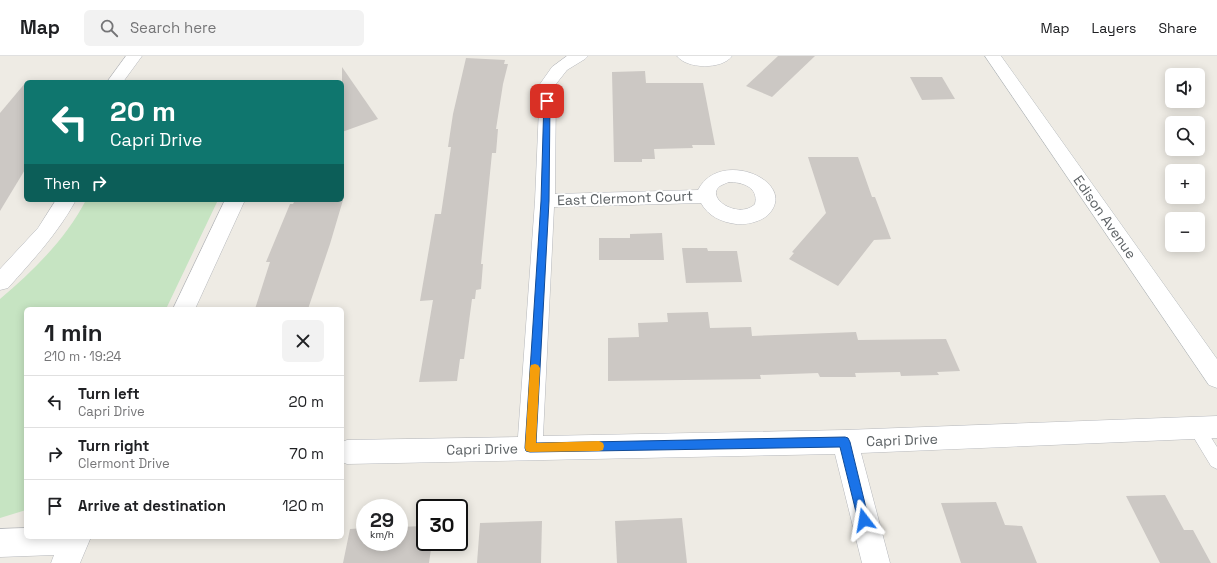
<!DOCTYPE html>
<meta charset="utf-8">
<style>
:root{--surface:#fff;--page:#f2f2f2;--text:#202124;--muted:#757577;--line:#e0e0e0}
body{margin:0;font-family:"Space Grotesk",sans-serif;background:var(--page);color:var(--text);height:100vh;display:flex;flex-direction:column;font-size:15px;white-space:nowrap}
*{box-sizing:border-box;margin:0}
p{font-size:13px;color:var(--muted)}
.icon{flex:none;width:22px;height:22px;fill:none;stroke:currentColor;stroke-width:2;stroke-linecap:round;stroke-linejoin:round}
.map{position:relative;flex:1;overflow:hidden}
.panel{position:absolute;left:24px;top:251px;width:320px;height:232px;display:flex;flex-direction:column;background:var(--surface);border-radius:6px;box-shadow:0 2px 10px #0003}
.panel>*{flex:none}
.top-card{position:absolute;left:24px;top:24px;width:320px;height:122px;border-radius:6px;box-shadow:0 2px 10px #0003;background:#0f766e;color:#fff;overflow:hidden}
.buttons{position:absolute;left:1165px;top:12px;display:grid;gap:8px}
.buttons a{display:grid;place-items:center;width:40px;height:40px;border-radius:6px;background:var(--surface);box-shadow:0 2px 10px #0003;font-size:20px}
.speed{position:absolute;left:356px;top:443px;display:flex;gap:8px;font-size:20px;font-weight:700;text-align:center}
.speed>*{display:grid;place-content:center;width:52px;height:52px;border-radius:50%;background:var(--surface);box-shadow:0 2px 10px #0003;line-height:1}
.speed small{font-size:10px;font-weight:400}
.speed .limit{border:2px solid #111;border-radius:6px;background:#fff;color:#111}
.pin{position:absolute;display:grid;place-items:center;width:34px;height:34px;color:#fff;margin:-17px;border-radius:8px;box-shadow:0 2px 6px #0006}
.me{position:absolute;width:44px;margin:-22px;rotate:346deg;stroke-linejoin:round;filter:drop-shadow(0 0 3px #0008)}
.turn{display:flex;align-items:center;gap:14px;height:84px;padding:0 20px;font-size:18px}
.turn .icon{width:52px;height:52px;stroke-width:2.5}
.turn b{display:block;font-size:28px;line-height:34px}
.then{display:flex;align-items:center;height:38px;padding:0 20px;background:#0003;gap:8px;font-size:15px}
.round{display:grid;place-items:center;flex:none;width:42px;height:42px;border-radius:6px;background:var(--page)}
.headline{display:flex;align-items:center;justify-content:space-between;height:68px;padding:0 20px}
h1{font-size:24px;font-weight:700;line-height:30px}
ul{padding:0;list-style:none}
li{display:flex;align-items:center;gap:12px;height:52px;padding:0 20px;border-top:1px solid var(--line)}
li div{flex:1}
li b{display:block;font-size:15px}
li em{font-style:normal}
header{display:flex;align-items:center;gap:24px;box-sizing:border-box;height:56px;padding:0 20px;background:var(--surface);border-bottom:1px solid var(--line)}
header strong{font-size:19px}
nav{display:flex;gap:22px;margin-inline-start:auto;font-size:14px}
.search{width:280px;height:36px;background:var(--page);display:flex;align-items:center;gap:10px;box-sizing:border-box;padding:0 14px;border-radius:6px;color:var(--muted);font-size:15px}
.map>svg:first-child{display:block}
.green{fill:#c6e4c2}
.building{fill:#ccc8c4}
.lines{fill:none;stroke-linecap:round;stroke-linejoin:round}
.lane-casing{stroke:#b5b7bb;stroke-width:1}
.street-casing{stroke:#b5b7bb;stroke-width:1}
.secondary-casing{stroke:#b3b8bb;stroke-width:1}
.lane{fill:#fff;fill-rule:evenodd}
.street{fill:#fff;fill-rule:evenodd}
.secondary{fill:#fff;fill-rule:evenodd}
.route{fill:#1a73e8;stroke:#114b97}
.slow{fill:#f59e0b}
.labels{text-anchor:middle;stroke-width:4;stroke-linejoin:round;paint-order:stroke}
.street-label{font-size:14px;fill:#5c6164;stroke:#fff}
</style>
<header>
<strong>Map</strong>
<div class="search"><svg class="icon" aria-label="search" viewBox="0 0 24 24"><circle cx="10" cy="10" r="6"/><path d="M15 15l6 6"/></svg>Search here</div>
<nav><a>Map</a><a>Layers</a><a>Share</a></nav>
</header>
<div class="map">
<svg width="1217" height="507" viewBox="0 0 1217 507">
<rect width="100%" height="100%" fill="#eeebe4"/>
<path class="green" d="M86,144H218L166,253H26V454L0,462V243C34,214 66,183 86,144Z"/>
<g class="building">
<polygon points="778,0 815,0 772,41 746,30"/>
<polygon points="466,2 505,4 504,8 508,8 503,28 496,73 498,73 496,97 492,97 481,208 483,208 481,233 476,234 475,243 472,243 464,303 460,303 457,325 419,326 433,244 420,245 435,158 441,158 451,91 448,91 453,58"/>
<polygon points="342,11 378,63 342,76"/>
<polygon points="645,15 646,27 703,27 715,89 692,89 693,92 654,93 655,103 642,103 642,106 614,106 612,16"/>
<polygon points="910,21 942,21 955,43 922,44"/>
<polygon points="26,26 26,112 0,155 0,57"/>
<polygon points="808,101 858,101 872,141 875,141 891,183 874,184 838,230 789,203 794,197 792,196 826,157"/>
<polygon points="295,144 343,144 330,188 308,253 255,253 270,206 266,206 290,148 293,148"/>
<polygon points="662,177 664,204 599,204 599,182 630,182 630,178"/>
<polygon points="682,192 707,192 708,195 737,195 742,226 686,227"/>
<polygon points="708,256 710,272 751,271 752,280 856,276 858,284 946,283 960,315 937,316 939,319 901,320 900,316 855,317 856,321 820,321 818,317 760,319 761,323 608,325 608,282 639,281 638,267 668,266 667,257"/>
<polygon points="1165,439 1184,474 1193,474 1211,507 1160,507 1126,440"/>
<polygon points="996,446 1005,469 1022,470 1037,507 961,507 941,447"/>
<polygon points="682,462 687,507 617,507 615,465"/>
<polygon points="542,465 541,507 477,507 480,467"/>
<polygon points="425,470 425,486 432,486 429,507 343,507 350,473 365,472 365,486 399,486 399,471"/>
</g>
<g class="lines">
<g class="lane-casing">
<polygon id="lane" points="1196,365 1202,367 1217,391 1217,413 1211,410 1188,372 1190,367"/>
</g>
<g class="street-casing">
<g id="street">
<polygon points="126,0 142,0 123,26 107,26"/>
<path d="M567,0H588L585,3L567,14L556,28L555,138L698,134C720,91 800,126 768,159C760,166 746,169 736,168C721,166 708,160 701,147L554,151L543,380L845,374L1217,360V382L861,397L890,507H862L835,398L347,408L342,406V386L347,384L518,381L535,145L540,28L552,11ZM729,126C742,126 759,131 755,148C739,164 704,142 720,130C722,129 726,127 729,126Z"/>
<path d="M677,0H732C722,14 686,13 677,0Z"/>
<path d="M56,144H76C58,177 33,204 8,232L0,234V213L38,172Z"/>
<polygon points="225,144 245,144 195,253 173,253"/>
<polygon points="26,472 26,481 91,481 80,507 51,507 54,499 0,501 0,473"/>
</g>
</g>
<g class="secondary-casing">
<polygon id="secondary" points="985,0 1001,0 1217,303 1217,332 1209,329"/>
</g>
<use href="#lane" class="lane"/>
<use href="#street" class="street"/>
<use href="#secondary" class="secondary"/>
</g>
<polygon class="route" points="544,43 550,45 549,145 536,387 845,381 848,382 850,386 869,464 868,468 864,469 859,468 858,464 840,391 530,396 526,395 525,392 541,145"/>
<polygon class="slow" points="535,308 538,309 540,312 536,387 599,385 603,387 604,390 603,394 599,395 530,396 526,395 525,392 530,312 531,309"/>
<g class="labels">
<g class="street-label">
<text transform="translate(625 142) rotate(-2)" y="5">East Clermont Court</text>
<text transform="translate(1105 161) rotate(55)" y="5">Edison Avenue</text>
<text transform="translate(902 384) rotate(-2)" y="5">Capri Drive</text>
<text transform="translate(482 393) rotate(-1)" y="5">Capri Drive</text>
</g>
</g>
</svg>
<div class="buttons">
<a><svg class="icon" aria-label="sound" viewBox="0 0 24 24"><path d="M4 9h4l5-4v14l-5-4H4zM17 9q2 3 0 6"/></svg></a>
<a><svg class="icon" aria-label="search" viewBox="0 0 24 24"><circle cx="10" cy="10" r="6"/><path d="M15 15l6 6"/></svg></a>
<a>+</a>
<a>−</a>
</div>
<div class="speed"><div>29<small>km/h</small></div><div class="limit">30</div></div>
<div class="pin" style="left:547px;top:45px;background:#d93025"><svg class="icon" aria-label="arrive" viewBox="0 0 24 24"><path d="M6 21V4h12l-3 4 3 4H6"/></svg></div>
<svg class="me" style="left:864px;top:464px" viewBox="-20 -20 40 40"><path d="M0-17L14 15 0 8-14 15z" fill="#1a73e8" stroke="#fff" stroke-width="4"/></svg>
<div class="top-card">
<div class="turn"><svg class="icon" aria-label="left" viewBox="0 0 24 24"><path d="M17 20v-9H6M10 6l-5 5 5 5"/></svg><div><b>20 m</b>Capri Drive</div></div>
<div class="then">Then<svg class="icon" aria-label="right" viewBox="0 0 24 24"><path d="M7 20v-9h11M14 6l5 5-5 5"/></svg></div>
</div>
<section class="panel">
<div class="headline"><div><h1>1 min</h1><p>210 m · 19:24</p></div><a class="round"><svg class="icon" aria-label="close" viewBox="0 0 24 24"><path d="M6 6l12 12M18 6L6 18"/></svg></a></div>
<ul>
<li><svg class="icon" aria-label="left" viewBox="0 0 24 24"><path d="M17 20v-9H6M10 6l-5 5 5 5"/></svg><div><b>Turn left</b><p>Capri Drive</p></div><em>20 m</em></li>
<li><svg class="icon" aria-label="right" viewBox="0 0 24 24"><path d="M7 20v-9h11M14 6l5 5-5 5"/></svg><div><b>Turn right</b><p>Clermont Drive</p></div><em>70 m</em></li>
<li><svg class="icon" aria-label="arrive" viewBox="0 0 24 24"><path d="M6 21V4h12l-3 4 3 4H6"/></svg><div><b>Arrive at destination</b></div><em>120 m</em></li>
</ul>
</section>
</div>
